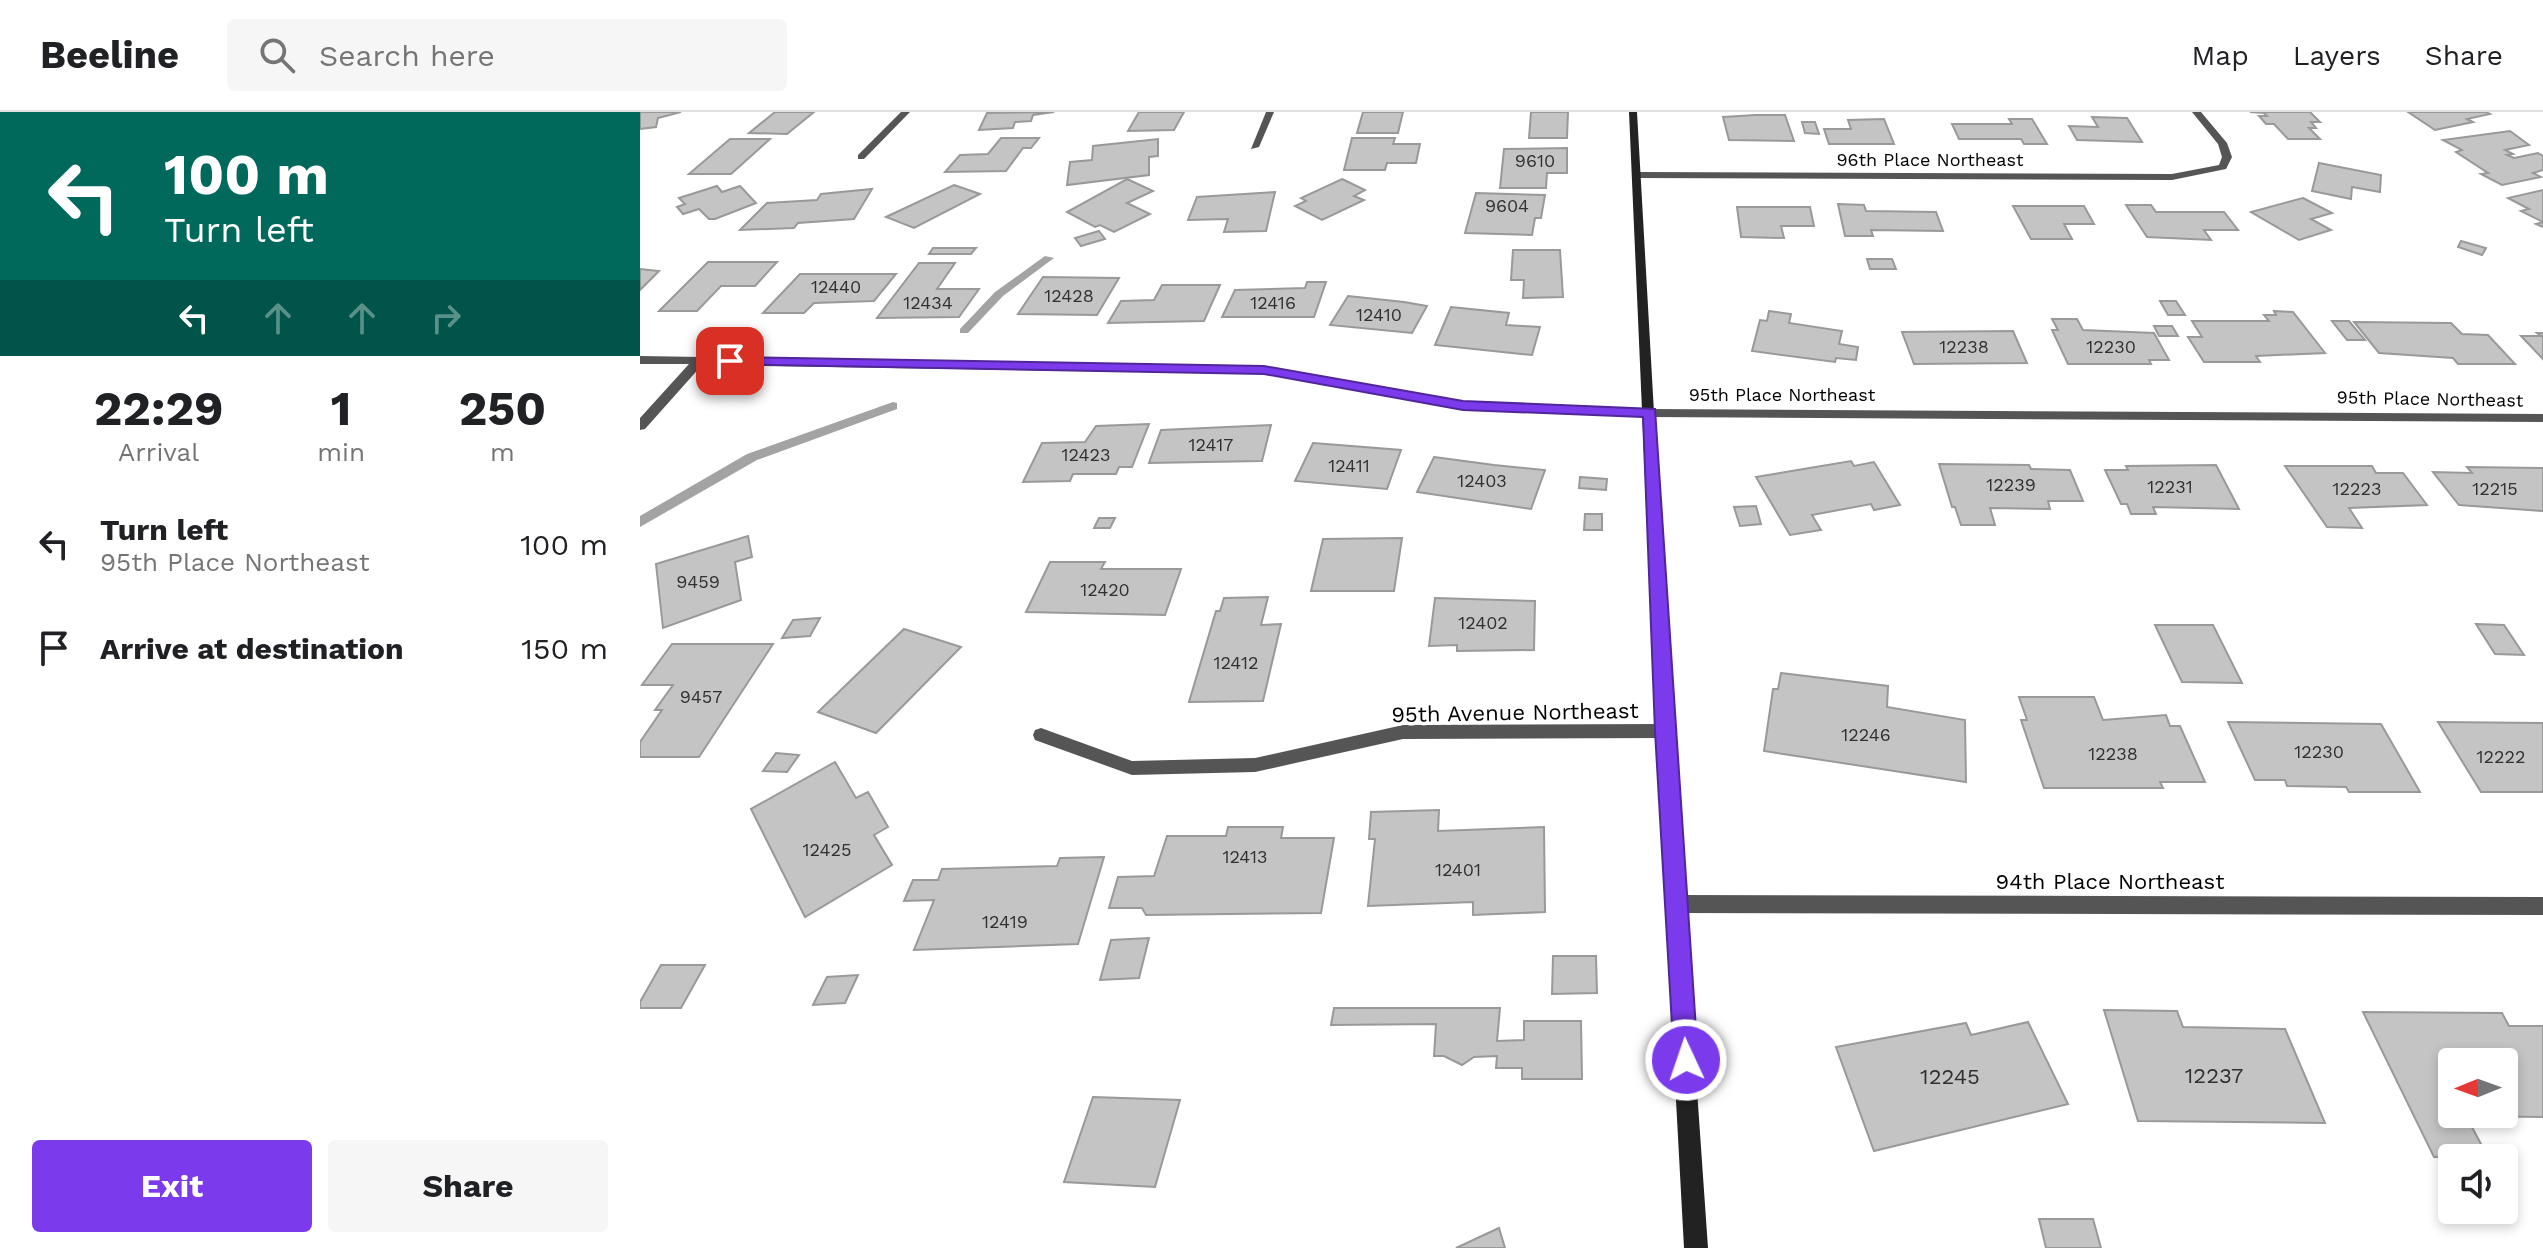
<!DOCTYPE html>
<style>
:root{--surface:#fff;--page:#f6f6f6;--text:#202124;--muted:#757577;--line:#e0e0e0;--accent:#7c3aed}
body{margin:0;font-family:"Work Sans",sans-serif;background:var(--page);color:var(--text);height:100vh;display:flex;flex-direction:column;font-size:30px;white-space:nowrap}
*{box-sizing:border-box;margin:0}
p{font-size:26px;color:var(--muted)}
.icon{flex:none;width:44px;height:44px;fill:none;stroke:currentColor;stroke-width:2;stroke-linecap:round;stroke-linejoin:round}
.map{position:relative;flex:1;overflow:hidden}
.sheet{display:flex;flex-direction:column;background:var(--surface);width:640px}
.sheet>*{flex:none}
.guide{background:#00695c;color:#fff;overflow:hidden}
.needle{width:52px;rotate:269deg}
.buttons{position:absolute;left:1798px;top:936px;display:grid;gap:16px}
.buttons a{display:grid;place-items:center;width:80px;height:80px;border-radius:8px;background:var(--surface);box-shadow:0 4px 12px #0003;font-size:40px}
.pin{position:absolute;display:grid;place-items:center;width:68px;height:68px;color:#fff;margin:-34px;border-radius:16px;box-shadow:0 4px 12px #0006}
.me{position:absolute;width:88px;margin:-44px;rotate:357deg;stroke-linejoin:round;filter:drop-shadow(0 0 6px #0008)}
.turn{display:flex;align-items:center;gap:28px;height:168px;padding:0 32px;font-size:36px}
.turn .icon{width:104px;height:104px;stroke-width:2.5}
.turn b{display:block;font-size:56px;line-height:68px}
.lanes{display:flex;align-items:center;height:76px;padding:0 32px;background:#0003;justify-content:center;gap:40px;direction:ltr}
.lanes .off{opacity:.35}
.eta{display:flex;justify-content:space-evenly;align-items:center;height:136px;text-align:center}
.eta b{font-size:48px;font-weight:700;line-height:56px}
.button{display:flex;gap:16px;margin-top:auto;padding:16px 32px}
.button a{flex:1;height:92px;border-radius:8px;background:var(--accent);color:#fff;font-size:32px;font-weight:700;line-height:92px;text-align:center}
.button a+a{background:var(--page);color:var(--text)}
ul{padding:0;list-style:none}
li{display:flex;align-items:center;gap:24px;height:104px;padding:0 32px}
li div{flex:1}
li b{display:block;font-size:30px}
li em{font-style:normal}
header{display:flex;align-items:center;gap:48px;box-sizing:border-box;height:112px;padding:0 40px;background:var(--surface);border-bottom:2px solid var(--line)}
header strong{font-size:38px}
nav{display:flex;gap:44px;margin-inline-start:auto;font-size:28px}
.search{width:560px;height:72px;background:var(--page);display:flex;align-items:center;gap:20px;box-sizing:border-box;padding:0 28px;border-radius:8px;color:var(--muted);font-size:30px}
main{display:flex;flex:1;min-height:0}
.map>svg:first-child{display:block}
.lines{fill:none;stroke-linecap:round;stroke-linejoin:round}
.stream{fill:#a3a3a3;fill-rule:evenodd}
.building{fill:#c4c4c4;stroke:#999;stroke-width:2;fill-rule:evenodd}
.street{fill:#555;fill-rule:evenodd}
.secondary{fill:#222;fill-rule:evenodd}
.route{fill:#7c3aed;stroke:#51269a;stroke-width:2}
.labels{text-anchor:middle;stroke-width:7;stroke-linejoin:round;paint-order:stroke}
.far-street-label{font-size:18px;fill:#000;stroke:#fff}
.number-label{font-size:18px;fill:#313131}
.street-label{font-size:22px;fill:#000;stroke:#fff}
.near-number-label{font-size:22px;fill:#313131}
</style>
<header>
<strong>Beeline</strong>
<div class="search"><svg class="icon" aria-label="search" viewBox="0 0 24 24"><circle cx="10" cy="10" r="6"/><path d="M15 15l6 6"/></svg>Search here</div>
<nav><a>Map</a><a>Layers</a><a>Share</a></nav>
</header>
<main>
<section class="sheet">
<div class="guide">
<div class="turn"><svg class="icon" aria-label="left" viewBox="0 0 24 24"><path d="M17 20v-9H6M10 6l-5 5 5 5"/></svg><div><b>100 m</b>Turn left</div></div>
<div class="lanes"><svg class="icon" aria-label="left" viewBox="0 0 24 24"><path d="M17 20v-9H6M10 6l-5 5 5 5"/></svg><svg class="icon off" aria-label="ahead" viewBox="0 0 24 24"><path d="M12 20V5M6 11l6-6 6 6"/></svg><svg class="icon off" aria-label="ahead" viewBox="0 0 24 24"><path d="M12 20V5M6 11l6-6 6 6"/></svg><svg class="icon off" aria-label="right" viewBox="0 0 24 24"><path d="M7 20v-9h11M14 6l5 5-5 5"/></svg></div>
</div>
<div class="eta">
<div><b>22:29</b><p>Arrival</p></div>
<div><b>1</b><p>min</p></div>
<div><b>250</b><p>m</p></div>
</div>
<ul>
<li><svg class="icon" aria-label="left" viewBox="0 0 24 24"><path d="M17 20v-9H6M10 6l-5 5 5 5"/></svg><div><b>Turn left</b><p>95th Place Northeast</p></div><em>100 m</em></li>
<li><svg class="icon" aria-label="arrive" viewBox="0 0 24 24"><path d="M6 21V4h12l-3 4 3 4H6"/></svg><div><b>Arrive at destination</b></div><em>150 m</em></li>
</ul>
<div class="button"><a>Exit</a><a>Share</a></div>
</section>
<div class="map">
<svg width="1903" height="1136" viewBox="0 0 1903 1136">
<rect width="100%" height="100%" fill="#fff"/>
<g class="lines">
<g class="stream">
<polygon points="405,144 414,146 363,184 328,221 320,221 320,217 355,180"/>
<polygon points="253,290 257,291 257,297 117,348 0,415 0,404 107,342"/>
</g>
</g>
<g class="building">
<polygon points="0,0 41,0 18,6 16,15 0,17"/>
<polygon points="135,0 174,0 147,22 109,21"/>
<polygon points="414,0 393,3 391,9 375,10 373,16 339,18 347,1"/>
<polygon points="499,0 544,0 534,18 488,19"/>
<polygon points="723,0 763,0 758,21 717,21"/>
<polygon points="891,0 928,0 927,26 889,26"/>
<polygon points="1670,0 1680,10 1671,10 1676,16 1669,16 1680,27 1648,27 1634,12 1626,12 1619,4 1627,4 1624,1 1610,0"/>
<polygon points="1768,0 1846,0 1850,2 1827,7 1833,10 1795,18"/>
<polygon points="1116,3 1145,3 1154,29 1089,28 1083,5"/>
<polygon points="1452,5 1487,6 1502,30 1437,28 1429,14 1458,15"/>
<polygon points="1244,7 1254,32 1189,32 1184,17 1211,17 1208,8"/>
<polygon points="1369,7 1392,7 1407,32 1384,32 1381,27 1319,27 1312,12 1372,12"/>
<polygon points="1162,10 1175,10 1179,22 1165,21"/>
<polygon points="1870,19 1889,33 1865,38 1873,42 1867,43 1874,46 1898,41 1903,44 1903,58 1893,61 1901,65 1862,73 1841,62 1848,61 1816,40 1822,38 1803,28"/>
<polygon points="361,26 399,26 391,36 383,36 366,59 305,60 320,43 348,42"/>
<polygon points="712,26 755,26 753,32 780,32 776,51 747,51 745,58 704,58"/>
<polygon points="90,27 130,27 91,62 49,62"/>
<polygon points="518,27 518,44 509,45 509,63 427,73 430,50 452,48 453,34"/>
<polygon points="927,36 927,61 907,61 906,76 860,76 864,37"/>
<polygon points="1679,51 1741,63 1740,80 1712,75 1711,87 1672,79"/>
<polygon points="487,67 513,79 487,91 510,102 474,120 460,113 455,115 427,100"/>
<polygon points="702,67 725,78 714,84 724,88 682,108 655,94 666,89 661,86"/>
<polygon points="314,73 340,82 274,116 246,105"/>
<polygon points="77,74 82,80 100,74 116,91 75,107 69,107 59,97 43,102 37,95 45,92 39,86"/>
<polygon points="232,77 214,107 158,111 154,116 100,118 127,91 177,88 181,82"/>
<polygon points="1903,78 1903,115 1896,112 1903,110 1881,99 1889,97 1868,86"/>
<polygon points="635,80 626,119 584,120 588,107 548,108 557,85"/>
<polygon points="836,81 905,83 901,106 895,106 892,123 825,121"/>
<polygon points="1663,86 1692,101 1671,107 1691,118 1659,128 1611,100"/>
<polygon points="1198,92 1224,93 1226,99 1296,100 1303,119 1231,118 1233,124 1205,124"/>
<polygon points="1486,93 1511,93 1516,100 1584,100 1598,118 1564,118 1571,128 1507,125"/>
<polygon points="1373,94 1444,94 1454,112 1424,112 1432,127 1391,127"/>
<polygon points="1097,95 1170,95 1174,114 1141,114 1144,126 1101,125"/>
<polygon points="459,119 465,127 441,134 435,126"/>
<polygon points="1821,129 1846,136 1842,143 1818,135"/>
<polygon points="293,136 336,136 331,142 289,142"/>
<polygon points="873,138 920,138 923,185 883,186 884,168 871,168"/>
<polygon points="1227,147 1252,147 1256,157 1230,157"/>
<polygon points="68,150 137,150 115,174 81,174 57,199 19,199"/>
<polygon points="279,151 315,151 297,177 339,177 319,205 237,206"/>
<polygon points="0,157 19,159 0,178"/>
<polygon points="160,162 256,162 234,189 174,191 164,201 123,201"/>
<polygon points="403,165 479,166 457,203 378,202"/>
<polygon points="667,170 686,170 674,205 582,205 595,178 665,176"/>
<polygon points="522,173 580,173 564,209 468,211 481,189 514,188"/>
<polygon points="708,184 764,190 787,194 772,221 690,213"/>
<polygon points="1520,189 1536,189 1545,203 1528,203"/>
<polygon points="811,195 869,201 866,213 900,215 892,243 795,233"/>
<polygon points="1129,199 1151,202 1149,211 1202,219 1199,232 1218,235 1216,248 1196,246 1195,250 1112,239 1120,208 1127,209"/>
<polygon points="1634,199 1653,200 1685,241 1616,244 1620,250 1564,250 1548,225 1562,225 1552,209 1629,209 1624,203 1636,203"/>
<polygon points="1412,207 1437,207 1443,218 1514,221 1529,248 1509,248 1511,252 1428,252 1412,218 1418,218"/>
<polygon points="1692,209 1709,209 1725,228 1707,228"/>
<polygon points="1714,210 1811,211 1822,222 1848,223 1875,252 1818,252 1813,246 1739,241"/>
<polygon points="1514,214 1532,214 1538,224 1519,224"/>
<polygon points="1373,219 1387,251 1274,252 1262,220"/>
<polygon points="1897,221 1903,221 1903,247 1881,224 1901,224"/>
<polygon points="509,312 492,355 479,355 476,362 433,362 430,369 383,370 402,331 445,330 456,314"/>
<polygon points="631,313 622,349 509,351 521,318"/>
<polygon points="673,331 761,338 747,377 655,369"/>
<polygon points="794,345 854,353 905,358 891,397 777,380"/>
<polygon points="1211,349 1214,354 1234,350 1260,393 1234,398 1231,392 1172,403 1181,418 1150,423 1116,365"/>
<polygon points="1299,352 1389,353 1391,357 1430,358 1443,389 1408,389 1410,397 1350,396 1355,413 1321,413 1315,395 1312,395"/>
<polygon points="1576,353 1599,397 1513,395 1516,402 1491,402 1487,392 1481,392 1465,358 1488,358 1486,354"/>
<polygon points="1645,354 1732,354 1736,361 1763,361 1787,393 1709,396 1722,416 1687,415"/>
<polygon points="1827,355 1903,356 1903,399 1819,393 1793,360 1832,361"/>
<polygon points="940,365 967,367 966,378 939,376"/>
<polygon points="1116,394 1121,412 1100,414 1094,395"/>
<polygon points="945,402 962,402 962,418 944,418"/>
<polygon points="459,406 475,406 470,416 454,416"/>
<polygon points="108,424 112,445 95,450 101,488 23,516 16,452"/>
<polygon points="762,426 754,479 671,479 683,427"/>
<polygon points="410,450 465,450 461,457 541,457 525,503 386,500"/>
<polygon points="628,485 621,513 641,512 623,589 549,590 576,499 580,499 584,486"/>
<polygon points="795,486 895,489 894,538 817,539 817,533 789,534"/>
<polygon points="180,506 170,524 142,526 153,508"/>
<polygon points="1836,512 1864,513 1884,543 1855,542"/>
<polygon points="1515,513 1573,513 1602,571 1542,570"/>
<polygon points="264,517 321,535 236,621 178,600"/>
<polygon points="32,532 133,532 59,645 0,645 0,630 22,598 15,598 33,573 2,573"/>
<polygon points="1141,561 1248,574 1247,595 1325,608 1326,670 1124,639 1133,577 1138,577"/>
<polygon points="1379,585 1454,585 1463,608 1526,603 1530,614 1540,614 1565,670 1520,670 1523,676 1404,676 1381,608 1387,608"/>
<polygon points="1588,610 1741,612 1780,680 1709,680 1706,675 1647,674 1645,668 1615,668"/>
<polygon points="1798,610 1903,611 1903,680 1841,680"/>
<polygon points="136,641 159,643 147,660 123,659"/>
<polygon points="195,650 216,686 228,680 248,715 234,723 252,753 165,805 111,697"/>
<polygon points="799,698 798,719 904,715 905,800 833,803 833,790 728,794 735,727 729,727 731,700"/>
<polygon points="588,715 643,715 641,726 694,726 681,801 506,803 502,796 469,796 478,765 514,764 527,724 586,724"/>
<polygon points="464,745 438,832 274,838 294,788 264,789 273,768 298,768 302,757 417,754 420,746"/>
<polygon points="509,826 499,866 460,868 471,828"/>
<polygon points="913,844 956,844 957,881 912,882"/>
<polygon points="21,853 65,853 41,896 0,896 0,890"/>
<polygon points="218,863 205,891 173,893 187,865"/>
<polygon points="694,896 860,896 857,929 884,928 884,909 941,909 942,967 882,967 882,956 856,956 857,944 834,945 822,953 804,944 794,944 796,912 691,913"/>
<polygon points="1464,898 1537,899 1543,915 1645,917 1685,1011 1498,1009"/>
<path d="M1723,900L1862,901L1869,914H1903V1005L1826,1004L1848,1045H1794ZM1812,950H1864V1002H1812Z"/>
<polygon points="1388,910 1428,992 1234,1039 1196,935 1326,911 1331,923"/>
<polygon points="453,985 540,988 515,1075 424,1070"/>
<polygon points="1399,1107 1453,1107 1461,1136 1406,1136"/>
<polygon points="859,1116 865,1136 816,1136"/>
</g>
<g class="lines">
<g class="street">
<polygon points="261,0 270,0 224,47 218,47 218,43"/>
<polygon points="626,0 634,0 619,35 611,37"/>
<polygon points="1552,0 1561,0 1587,31 1592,45 1586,57 1532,68 997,66 992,63 997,60 1532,62 1579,53 1582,45 1578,32"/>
<polygon points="0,244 624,254 823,289 1010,297 1903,302 1903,310 1010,305 823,297 624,262 62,253 5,317 0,318 0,306 49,252 0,252"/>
<polygon points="1024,612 1030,614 1032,619 1030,624 1024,626 763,627 615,660 492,663 395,628 393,623 395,618 401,616 492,649 615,646 763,613"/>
<polygon points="1037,783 1903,785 1903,803 1037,801 1030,798 1028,792 1030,786"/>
</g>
<polygon class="secondary" points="989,0 997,0 1032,619 1068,1136 1044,1136 1016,619"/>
</g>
<polygon class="route" points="90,245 624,254 823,289 1015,297 1058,948 1054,957 1046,960 1037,957 1034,948 1015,619 1003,305 823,298 624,262 85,252 83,249"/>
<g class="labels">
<g class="far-street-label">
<text x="1290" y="54">96th Place Northeast</text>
<text x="1142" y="289">95th Place Northeast</text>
<text transform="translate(1790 287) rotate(1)" y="6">95th Place Northeast</text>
</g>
<g class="number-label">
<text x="895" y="55">9610</text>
<text x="867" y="100">9604</text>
<text x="196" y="181">12440</text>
<text x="429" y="190">12428</text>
<text x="288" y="197">12434</text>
<text x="633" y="197">12416</text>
<text x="739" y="209">12410</text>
<text x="1324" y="241">12238</text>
<text x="1471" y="241">12230</text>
<text x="571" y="339">12417</text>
<text x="446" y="349">12423</text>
<text x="709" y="360">12411</text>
<text x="842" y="375">12403</text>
<text x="1371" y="379">12239</text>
<text x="1530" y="381">12231</text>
<text x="1717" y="383">12223</text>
<text x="1855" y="383">12215</text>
<text x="58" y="476">9459</text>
<text x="465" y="484">12420</text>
<text x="843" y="517">12402</text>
<text x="596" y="557">12412</text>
<text x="61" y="591">9457</text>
<text x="1226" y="629">12246</text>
<text x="1679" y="646">12230</text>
<text x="1473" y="648">12238</text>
<text x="1861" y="651">12222</text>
<text x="187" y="744">12425</text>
<text x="605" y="751">12413</text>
<text x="818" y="764">12401</text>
<text x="365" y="816">12419</text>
</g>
<g class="street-label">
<text transform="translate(875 600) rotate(-1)" y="8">95th Avenue Northeast</text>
<text x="1470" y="777">94th Place Northeast</text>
</g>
<g class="near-number-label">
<text x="1574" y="971">12237</text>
<text x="1310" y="972">12245</text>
</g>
</g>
</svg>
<div class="buttons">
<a><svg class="needle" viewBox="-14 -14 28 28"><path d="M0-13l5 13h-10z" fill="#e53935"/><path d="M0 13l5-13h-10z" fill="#757577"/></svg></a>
<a><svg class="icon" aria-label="sound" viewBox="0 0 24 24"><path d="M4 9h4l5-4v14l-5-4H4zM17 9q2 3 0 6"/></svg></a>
</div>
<div class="pin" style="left:90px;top:249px;background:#d93025"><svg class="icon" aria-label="arrive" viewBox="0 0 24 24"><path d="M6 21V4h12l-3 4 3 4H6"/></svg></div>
<svg class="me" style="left:1046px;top:948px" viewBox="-20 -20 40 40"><circle r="17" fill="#7c3aed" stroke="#fff" stroke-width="3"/><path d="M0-11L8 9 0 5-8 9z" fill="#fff"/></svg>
</div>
</main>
